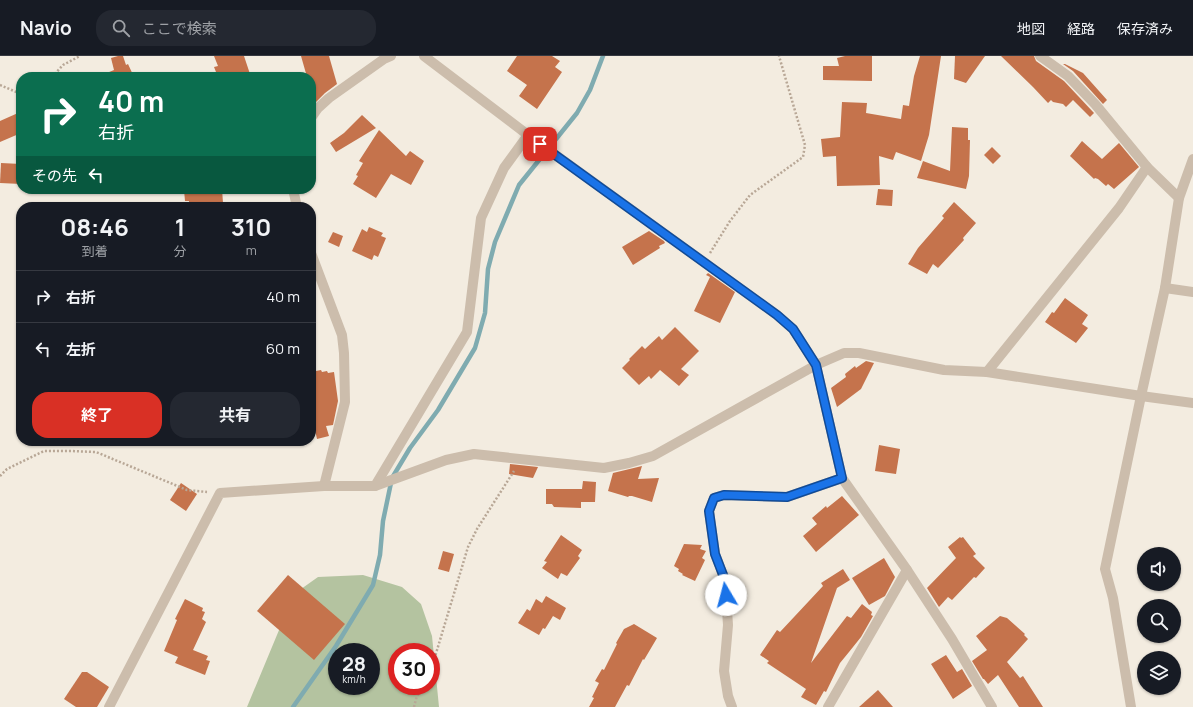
<!DOCTYPE html>
<html lang="ja">
<meta charset="utf-8">
<style>
:root{--surface:#171b24;--page:#242831;--text:#f1f3f6;--muted:#9ea1a6;--line:#363941;--accent:#d93025}
body{margin:0;font-family:Manrope,"Noto Sans JP",sans-serif;background:var(--page);color:var(--text);height:100vh;display:flex;flex-direction:column;font-size:15px;white-space:nowrap}
*{box-sizing:border-box;margin:0}
p{font-size:13px;color:var(--muted)}
.icon{flex:none;width:22px;height:22px;fill:none;stroke:currentColor;stroke-width:2;stroke-linecap:round;stroke-linejoin:round}
.map{position:relative;flex:1;overflow:hidden}
.panel{position:absolute;left:16px;top:146px;width:300px;height:244px;display:flex;flex-direction:column;background:var(--surface);border-radius:16px;box-shadow:0 1px 3px #0004}
.panel>*{flex:none}
.banner{position:absolute;left:16px;top:16px;width:300px;height:122px;border-radius:16px;box-shadow:0 1px 3px #0004;background:#0b6e4f;color:#fff;overflow:hidden}
.fabs{position:absolute;left:1137px;top:491px;display:grid;gap:8px}
.fabs a{display:grid;place-items:center;width:44px;height:44px;border-radius:50%;background:var(--surface);box-shadow:0 1px 3px #0004;font-size:20px}
.speed{position:absolute;left:328px;top:587px;display:flex;gap:8px;font-size:20px;font-weight:700;text-align:center}
.speed>*{display:grid;place-content:center;width:52px;height:52px;border-radius:50%;background:var(--surface);box-shadow:0 1px 3px #0004;line-height:1}
.speed small{font-size:10px;font-weight:400}
.speed .limit{border:6px solid #d22;background:#fff;color:#111}
.pin{position:absolute;display:grid;place-items:center;width:34px;height:34px;color:#fff;margin:-17px;border-radius:8px;box-shadow:0 2px 6px #0006}
.me{position:absolute;width:44px;margin:-22px;rotate:352deg;stroke-linejoin:round;filter:drop-shadow(0 0 3px #0008)}
.turn{display:flex;align-items:center;gap:14px;height:84px;padding:0 16px;font-size:18px}
.turn .icon{width:52px;height:52px;stroke-width:2.5}
.turn b{display:block;font-size:28px;line-height:34px}
.then{display:flex;align-items:center;height:38px;padding:0 16px;background:#0003;gap:8px;font-size:15px}
.eta{display:flex;justify-content:space-evenly;align-items:center;height:68px;text-align:center}
.eta b{font-size:24px;font-weight:700;line-height:28px}
.button{display:flex;gap:8px;margin-top:auto;padding:8px 16px}
.button a{flex:1;height:46px;border-radius:16px;background:var(--accent);color:#fff;font-size:16px;font-weight:700;line-height:46px;text-align:center}
.button a+a{background:var(--page);color:var(--text)}
ul{padding:0;list-style:none}
li{display:flex;align-items:center;gap:12px;height:52px;padding:0 16px;border-top:1px solid var(--line)}
li div{flex:1}
li b{display:block;font-size:15px}
li em{font-style:normal}
header{display:flex;align-items:center;gap:24px;box-sizing:border-box;height:56px;padding:0 20px;background:var(--surface);border-bottom:1px solid var(--line)}
header strong{font-size:19px}
nav{display:flex;gap:22px;margin-inline-start:auto;font-size:14px}
.search{width:280px;height:36px;background:var(--page);display:flex;align-items:center;gap:10px;box-sizing:border-box;padding:0 14px;border-radius:16px;color:var(--muted);font-size:15px}
.map>svg:first-child{display:block}
.green{fill:#b4c3a0;fill-rule:evenodd}
.lines{fill:none;stroke-linecap:round;stroke-linejoin:round}
.stream{stroke:#7fabb0;stroke-width:4.5}
.building{fill:#c5734c}
.path{stroke:#b8a796;stroke-width:2.5;stroke-dasharray:2 2;stroke-linecap:butt}
.minor{stroke:#ccbdac;stroke-width:10}
.route-casing{stroke:#114b97;stroke-width:10}
.route{stroke:#1a73e8;stroke-width:7}
</style>
<header>
<strong>Navio</strong>
<div class="search"><svg class="icon" aria-label="search" viewBox="0 0 24 24"><circle cx="10" cy="10" r="6"/><path d="M15 15l6 6"/></svg>ここで検索</div>
<nav><a>地図</a><a>経路</a><a>保存済み</a></nav>
</header>
<div class="map">
<svg width="1193" height="651" viewBox="0 0 1193 651">
<rect width="100%" height="100%" fill="#f3ece0"/>
<path class="green" d="M363,519L402,531L421,548L432,580L439,651H247L294,538L318,521ZM337,596H371V630H337ZM397,596H431V630H397Z"/>
<g class="lines">
<polyline class="stream" points="293,651 336,590 373,529 380,499 383,465 392,422 410,392 438,354 475,292 485,257 488,213 495,186 519,129 577,57 590,34 603,0"/>
</g>
<g class="building">
<polygon points="118,0 123,0 126,9 128,8 134,21 97,21 114,14 111,2"/>
<polygon points="214,0 244,0 251,21 218,21 214,11 218,10"/>
<polygon points="301,0 329,0 337,28 325,37 311,51 311,21 307,21"/>
<polygon points="517,0 552,0 560,5 555,11 562,16 537,53 519,40 527,29 507,15"/>
<polygon points="845,0 872,0 872,25 823,24 823,10 839,10 837,2"/>
<polygon points="920,0 941,0 929,79 921,105 896,96 893,104 879,100 880,129 837,130 836,100 823,101 821,83 840,81 842,46 867,47 866,57 901,63 903,49 909,50 914,20"/>
<polygon points="955,0 985,0 966,27 954,23"/>
<polygon points="1001,0 1034,0 1036,5 1064,25 1094,57 1090,61 1073,44 1066,51 1063,48 1053,46 1051,44 1048,47 1033,31"/>
<polygon points="1063,8 1065,8 1083,17 1107,44 1103,48 1073,15"/>
<polygon points="18,57 21,64 21,77 0,86 0,65"/>
<polygon points="362,59 376,72 336,96 330,87 344,77"/>
<polygon points="952,71 968,72 968,84 970,84 969,120 966,133 917,122 923,105 950,115"/>
<polygon points="379,74 406,100 410,95 424,105 411,129 391,118 376,142 353,128 358,120 356,119 363,107 359,105"/>
<polygon points="1082,85 1102,103 1119,87 1139,111 1114,133 1108,128 1106,130 1098,123 1095,122 1094,123 1070,100"/>
<polygon points="992,91 1001,100 993,108 984,99"/>
<polygon points="1,107 21,108 21,128 0,127"/>
<polygon points="204,133 222,133 223,147 189,150 189,145 185,145 184,134"/>
<polygon points="878,133 893,134 892,150 876,149"/>
<polygon points="954,146 976,167 963,182 964,184 938,212 933,208 927,218 908,208 918,192 944,162 942,160"/>
<polygon points="369,171 383,177 381,180 386,182 378,201 374,199 372,204 352,195 362,173 367,176"/>
<polygon points="649,175 664,185 665,187 659,190 660,192 633,209 622,191"/>
<polygon points="333,176 343,180 339,191 328,186"/>
<polygon points="708,217 735,236 720,267 694,255 710,221 706,219"/>
<polygon points="1065,242 1088,259 1082,268 1088,272 1076,287 1045,266 1052,256 1054,257"/>
<polygon points="675,271 699,295 681,313 689,319 679,330 660,314 651,323 649,320 639,329 622,312 630,304 629,303 642,290 645,293 659,280 662,284"/>
<polygon points="866,305 874,307 861,333 837,351 831,332 846,321 845,318 855,310 856,312"/>
<polygon points="321,314 322,316 327,315 328,317 334,316 338,345 333,369 326,370 329,380 317,383 315,374 311,375 311,357 316,356 311,335 311,316"/>
<polygon points="879,389 900,393 896,418 875,415"/>
<polygon points="510,408 538,411 533,422 509,418"/>
<polygon points="642,410 638,423 659,422 652,446 632,440 629,440 628,441 608,435 613,417"/>
<polygon points="583,425 596,426 595,446 581,446 581,452 554,451 552,448 546,448 546,433 582,433"/>
<polygon points="181,427 197,438 186,455 170,444"/>
<polygon points="842,440 859,459 816,496 803,480 817,468 812,462 826,450 827,452"/>
<polygon points="561,479 582,494 578,500 580,502 567,520 561,517 558,523 542,512 547,506 544,505"/>
<polygon points="960,481 961,482 963,481 976,498 973,500 985,512 976,522 974,521 952,544 948,541 939,551 927,532 956,502 948,491"/>
<polygon points="684,488 702,489 700,493 706,495 702,502 705,504 695,525 682,519 683,518 678,515 679,513 674,510"/>
<polygon points="443,495 454,498 449,516 438,513"/>
<polygon points="884,502 895,521 885,540 869,549 852,522"/>
<polygon points="843,513 850,524 837,532 811,607 847,560 851,562 862,548 872,556 871,559 873,560 861,581 849,596 840,607 826,636 824,635 816,649 801,641 806,633 767,607 769,605 760,599 777,574 780,576 823,530 821,527"/>
<polygon points="288,519 345,568 314,604 257,555"/>
<polygon points="546,540 566,552 560,564 553,560 545,573 543,572 539,579 518,567 527,553 530,555 536,543 542,547"/>
<polygon points="185,543 203,552 202,555 205,556 202,563 206,566 193,594 208,600 206,604 210,605 205,619 175,607 178,601 164,595 177,564 175,563"/>
<polygon points="1000,560 1007,562 1025,578 1024,579 1028,583 1007,606 1020,622 1023,620 1043,651 1019,651 998,619 988,628 984,623 983,623 972,605 987,594 976,580"/>
<polygon points="634,568 657,582 644,604 643,603 629,630 627,629 615,651 589,651 594,642 592,641 599,627 595,625 602,613 604,614 617,588 616,587 624,573"/>
<polygon points="946,599 957,616 962,613 972,630 953,643 931,608"/>
<polygon points="82,616 87,616 109,631 97,651 76,651 64,643"/>
<polygon points="878,634 893,651 859,651"/>
</g>
<g class="lines">
<g class="path">
<polyline points="52,21 63,9 80,0"/>
<polyline points="0,29 21,38"/>
<polyline points="710,197 730,165 750,139 803,101 805,89 779,0"/>
<polyline points="0,420 7,413 44,395 71,395 96,396 187,434 207,436"/>
<polyline points="431,610 434,604 468,491 477,473 514,415"/>
<polyline points="414,651 416,643 422,630"/>
</g>
<g class="minor">
<polyline points="424,0 528,79 777,259 793,273 816,309 842,422 907,514 952,583 992,651"/>
<polyline points="1040,0 1068,20 1095,48 1147,111 1179,142"/>
<polyline points="311,62 318,52 329,42 384,3 391,0"/>
<polyline points="293,133 297,151"/>
<polyline points="311,197 342,279 344,297 345,346 324,430"/>
<polyline points="1165,232 1193,236"/>
<polyline points="987,316 1119,152 1147,111"/>
<polyline points="375,430 467,276 481,162 504,112 528,79"/>
<polyline points="109,651 220,437 324,430 375,430 446,404 474,398 604,412 629,407 653,400 816,309 844,297 859,297 944,314 987,316 1141,340 1193,347"/>
<polyline points="732,651 728,640 724,615 728,569 725,524 715,498 709,455 714,442 724,439 787,441 842,422"/>
<polyline points="828,651 907,514"/>
<polyline points="1131,651 1113,542 1105,513 1141,340 1165,232 1179,142 1193,103"/>
</g>
</g>
<g class="lines">
<g class="route-casing">
<polyline id="route" points="540,88 777,259 793,273 816,309 842,422 787,441 724,439 714,442 709,455 715,498 725,524 726,539"/>
</g>
<use href="#route" class="route"/>
</g>
</svg>
<div class="fabs">
<a><svg class="icon" aria-label="sound" viewBox="0 0 24 24"><path d="M4 9h4l5-4v14l-5-4H4zM17 9q2 3 0 6"/></svg></a>
<a><svg class="icon" aria-label="search" viewBox="0 0 24 24"><circle cx="10" cy="10" r="6"/><path d="M15 15l6 6"/></svg></a>
<a><svg class="icon" aria-label="layers" viewBox="0 0 24 24"><path d="M12 4l9 5-9 5-9-5zM3 14l9 5 9-5"/></svg></a>
</div>
<div class="speed"><div>28<small>km/h</small></div><div class="limit">30</div></div>
<div class="pin" style="left:540px;top:88px;background:#d93025"><svg class="icon" aria-label="arrive" viewBox="0 0 24 24"><path d="M6 21V4h12l-3 4 3 4H6"/></svg></div>
<svg class="me" style="left:726px;top:539px" viewBox="-20 -20 40 40"><circle r="19" fill="#fff"/><path d="M0-13L10 11 0 6-10 11z" fill="#1a73e8"/></svg>
<div class="banner">
<div class="turn"><svg class="icon" aria-label="right" viewBox="0 0 24 24"><path d="M7 20v-9h11M14 6l5 5-5 5"/></svg><div><b>40 m</b>右折</div></div>
<div class="then">その先<svg class="icon" aria-label="left" viewBox="0 0 24 24"><path d="M17 20v-9H6M10 6l-5 5 5 5"/></svg></div>
</div>
<section class="panel">
<div class="eta">
<div><b>08:46</b><p>到着</p></div>
<div><b>1</b><p>分</p></div>
<div><b>310</b><p>m</p></div>
</div>
<ul>
<li><svg class="icon" aria-label="right" viewBox="0 0 24 24"><path d="M7 20v-9h11M14 6l5 5-5 5"/></svg><div><b>右折</b></div><em>40 m</em></li>
<li><svg class="icon" aria-label="left" viewBox="0 0 24 24"><path d="M17 20v-9H6M10 6l-5 5 5 5"/></svg><div><b>左折</b></div><em>60 m</em></li>
</ul>
<div class="button"><a>終了</a><a>共有</a></div>
</section>
</div>
